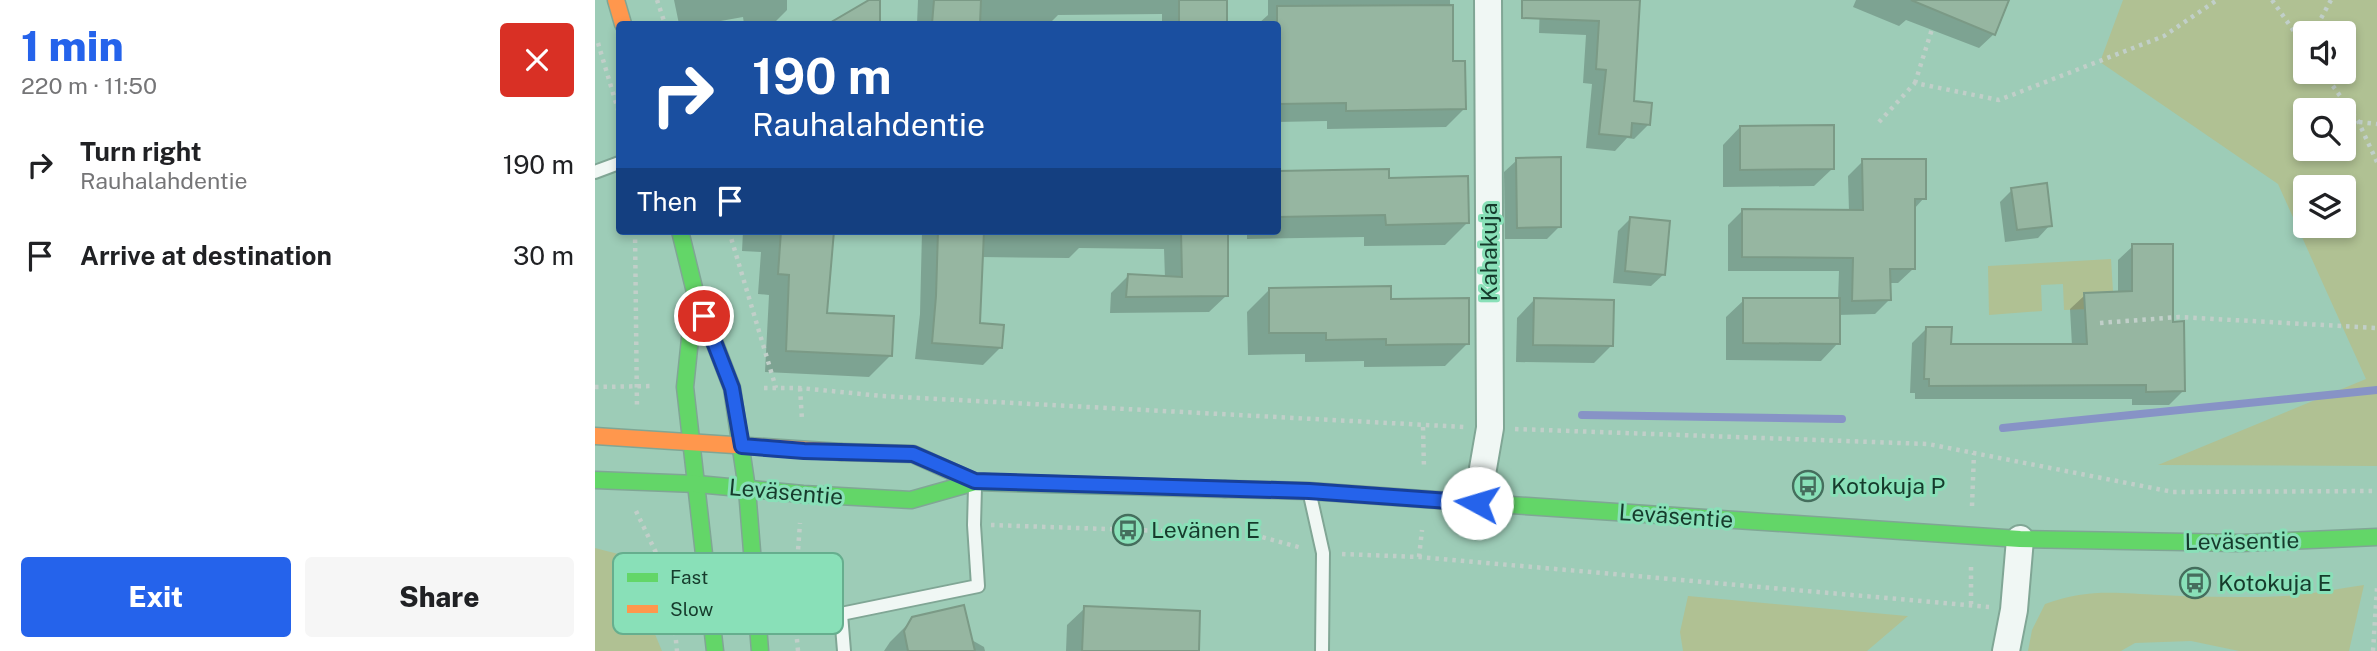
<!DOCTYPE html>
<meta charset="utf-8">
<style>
:root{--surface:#fff;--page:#f6f6f6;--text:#202124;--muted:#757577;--accent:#2563eb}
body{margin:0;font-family:"Public Sans",sans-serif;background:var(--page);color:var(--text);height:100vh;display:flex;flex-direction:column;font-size:26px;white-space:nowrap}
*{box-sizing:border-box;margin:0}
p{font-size:23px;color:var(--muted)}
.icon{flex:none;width:38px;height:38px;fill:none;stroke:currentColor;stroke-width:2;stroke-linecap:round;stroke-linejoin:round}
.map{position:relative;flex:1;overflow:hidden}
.drawer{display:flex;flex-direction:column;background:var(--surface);width:595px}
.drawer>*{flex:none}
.banner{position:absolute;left:21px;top:21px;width:665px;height:214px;border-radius:7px;box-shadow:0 4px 10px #0003;background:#1a4fa0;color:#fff;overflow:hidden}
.tools{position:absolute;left:1698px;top:21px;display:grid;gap:14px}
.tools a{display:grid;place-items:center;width:63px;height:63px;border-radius:7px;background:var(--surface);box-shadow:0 4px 10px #0003;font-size:35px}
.pin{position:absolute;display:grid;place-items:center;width:60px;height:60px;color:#fff;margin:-30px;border:4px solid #fff;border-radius:50%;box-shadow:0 2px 7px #0007}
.me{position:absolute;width:77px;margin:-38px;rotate:276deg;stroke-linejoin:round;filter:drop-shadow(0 0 5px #0008)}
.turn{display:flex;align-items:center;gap:24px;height:147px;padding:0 21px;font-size:32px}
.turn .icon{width:91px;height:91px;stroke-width:2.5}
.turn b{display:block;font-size:49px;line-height:60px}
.then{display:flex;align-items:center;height:66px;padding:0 21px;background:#0003;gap:14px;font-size:26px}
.round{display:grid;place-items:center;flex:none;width:74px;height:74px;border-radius:7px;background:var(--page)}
.overview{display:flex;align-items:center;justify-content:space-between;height:119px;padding:0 21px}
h1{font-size:42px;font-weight:800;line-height:52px;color:var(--accent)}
.primary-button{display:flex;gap:14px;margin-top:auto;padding:14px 21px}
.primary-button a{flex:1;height:80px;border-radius:7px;background:var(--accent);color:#fff;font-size:28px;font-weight:800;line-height:80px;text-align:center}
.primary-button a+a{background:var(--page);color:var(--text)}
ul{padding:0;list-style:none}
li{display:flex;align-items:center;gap:21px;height:91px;padding:0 21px}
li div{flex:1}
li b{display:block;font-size:26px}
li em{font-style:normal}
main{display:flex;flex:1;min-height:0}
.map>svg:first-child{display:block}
.green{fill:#b0c193;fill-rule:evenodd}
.shadow{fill:#0003}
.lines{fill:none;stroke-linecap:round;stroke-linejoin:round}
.stream{stroke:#8793c6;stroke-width:8}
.building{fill:#96b6a1;stroke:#7b9a86;stroke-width:2}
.lane-casing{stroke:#80a695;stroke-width:16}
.street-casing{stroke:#80a695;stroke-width:30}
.fast-casing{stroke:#80a695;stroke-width:19}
.slow-casing{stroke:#80a695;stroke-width:19}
.path{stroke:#c1cfc9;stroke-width:4.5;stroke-dasharray:3.5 5;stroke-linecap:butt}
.lane{stroke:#f0f7f4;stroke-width:12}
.street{stroke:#f0f7f4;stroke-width:26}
.fast{stroke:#63d668;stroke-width:16}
.slow{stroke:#ff974d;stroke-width:16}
.route-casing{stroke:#184099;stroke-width:18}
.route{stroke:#2563eb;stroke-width:12}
.labels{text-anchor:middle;stroke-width:6;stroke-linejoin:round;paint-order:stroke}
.street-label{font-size:23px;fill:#163b2c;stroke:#89e0b8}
.poi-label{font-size:23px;fill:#163b2c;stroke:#89e0b8;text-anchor:start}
.key{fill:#89e0b8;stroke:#66ae8e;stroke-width:2}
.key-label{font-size:19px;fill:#163b2c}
</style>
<main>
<section class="drawer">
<div class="overview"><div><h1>1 min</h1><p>220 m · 11:50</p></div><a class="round" style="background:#d93025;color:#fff"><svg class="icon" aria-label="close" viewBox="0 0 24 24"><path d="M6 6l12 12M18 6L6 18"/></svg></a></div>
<ul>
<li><svg class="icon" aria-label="right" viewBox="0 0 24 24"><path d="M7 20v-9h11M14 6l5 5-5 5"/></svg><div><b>Turn right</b><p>Rauhalahdentie</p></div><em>190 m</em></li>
<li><svg class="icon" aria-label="arrive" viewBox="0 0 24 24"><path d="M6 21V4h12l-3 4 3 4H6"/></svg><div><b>Arrive at destination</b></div><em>30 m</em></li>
</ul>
<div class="primary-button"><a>Exit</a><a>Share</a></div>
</section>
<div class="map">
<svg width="1782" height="651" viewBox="0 0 1782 651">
<rect width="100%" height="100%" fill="#9dccb7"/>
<g class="green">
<path d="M1528,0H1782V466L1563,465L1771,379L1683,184L1505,62ZM1710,33H1748V72H1710ZM1748,110V149H1710V110ZM1748,187V226H1710V187Z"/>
<polygon points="1516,259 1519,308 1469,310 1468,284 1446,285 1447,311 1394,315 1393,266"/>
<polygon points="0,548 27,555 67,651 0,651"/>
<path d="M1769,585L1754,651H1644L1596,641L1540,643L1526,651H1433L1437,630L1450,604C1494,588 1521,593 1566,595C1600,597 1634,597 1668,597C1702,597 1735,590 1769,585Z"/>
<polygon points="1093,596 1312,616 1313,616 1272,651 1088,651 1085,632"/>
</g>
<g class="shadow">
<polygon points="79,0 192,0 192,10 179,23 172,24 149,24 148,17 109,24 84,24"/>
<polygon points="323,0 630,0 630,24 567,24 567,14 463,15 454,24 322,24"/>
<polygon points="673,0 855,0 856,63 870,108 851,127 732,129 732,121 682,122 682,24 663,24 673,15"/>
<polygon points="948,0 1046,0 1043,6 1037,102 1053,125 1039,139 1032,138 1020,151 991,148 997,84 988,83 991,35 944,33 945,2"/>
<polygon points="1261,0 1412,0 1399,34 1384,48 1311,20 1304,26 1258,7"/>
<polygon points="1145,127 1237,169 1219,186 1128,187 1128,145"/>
<polygon points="922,160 965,226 952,239 910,239 909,172"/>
<polygon points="1268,161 1329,198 1319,209 1318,269 1303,283 1294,283 1294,300 1280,314 1243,315 1243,343 1226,361 1131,360 1131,317 1149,300 1243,300 1244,271 1133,271 1133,225 1147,211 1254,211 1253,176"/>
<polygon points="682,173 873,222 850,245 769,246 769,237 652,239 652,231 682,231"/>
<polygon points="1417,190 1455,225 1443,238 1410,242 1405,202"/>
<polygon points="1035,219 1069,274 1056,286 1018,283 1023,231"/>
<polygon points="148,231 237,231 230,315 295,356 274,377 170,372 174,295 163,294 166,252 147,251"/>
<polygon points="327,231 631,231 632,295 614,312 515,313 516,293 533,276 570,278 569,249 484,248 474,258 386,257 383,325 406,347 388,365 320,359 325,314"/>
<polygon points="1538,246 1576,323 1589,390 1574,405 1537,405 1537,399 1320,399 1320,393 1315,393 1317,343 1332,328 1354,346 1477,346 1475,309 1490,295 1523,293 1523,260"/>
<polygon points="675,289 794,301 873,343 850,366 769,367 769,361 710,362 710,354 653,355 652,312"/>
<polygon points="939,300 1016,346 999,363 921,362 922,318"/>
<polygon points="490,608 602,651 471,651 472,625"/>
<polygon points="318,619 375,639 389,647 390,651 289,651 295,642"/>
</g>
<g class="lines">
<g class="stream">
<polyline points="987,415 1247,419"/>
<polyline points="1408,428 1782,390"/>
</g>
</g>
<g class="building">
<polygon points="274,0 285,0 285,24 233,24"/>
<polygon points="339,0 386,0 385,24 337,24"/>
<rect x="584" y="0" width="48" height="24"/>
<polygon points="927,0 1045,0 1039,101 1057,103 1055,125 1037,123 1036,137 1004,134 1011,70 1001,69 1004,21 927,18"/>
<polygon points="1316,0 1414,0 1400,35"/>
<polygon points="858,5 858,61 870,61 871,109 751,111 751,103 682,104 682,6"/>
<polygon points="1239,125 1239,169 1145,170 1145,126"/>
<polygon points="966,157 966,227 922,228 921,158"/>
<polygon points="1267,159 1331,159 1331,199 1320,199 1320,269 1295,269 1296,300 1257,301 1258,258 1147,257 1147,209 1268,210"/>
<polygon points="794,169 794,178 873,176 874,223 791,225 790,215 682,217 682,171"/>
<polygon points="1452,183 1457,226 1422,230 1416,188"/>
<polygon points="1035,217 1075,221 1070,275 1030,271"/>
<polygon points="186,231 239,231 232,313 299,316 297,356 191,351 194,275 183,274"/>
<polygon points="343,231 389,231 385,323 409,325 407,348 337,343 341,296"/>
<polygon points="586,231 633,231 633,296 531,297 533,274 587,277"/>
<polygon points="1537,244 1578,244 1578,322 1589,321 1590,391 1551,392 1551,385 1334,386 1334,379 1329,379 1331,327 1357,327 1356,344 1492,344 1489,293 1537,291"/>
<polygon points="796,286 796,299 874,298 874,344 791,345 791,339 731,340 731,333 674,333 674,288"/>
<polygon points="939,298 1019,300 1018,346 938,345"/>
<polygon points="1148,298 1245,298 1245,344 1148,343"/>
<polygon points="369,605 380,651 313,651 309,631 317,617"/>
<polygon points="489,606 605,611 604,651 487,651"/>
</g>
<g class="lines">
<g class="lane-casing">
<g id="lane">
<polyline points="0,172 24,163"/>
<polyline points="715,495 728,553 727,651"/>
<polyline points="249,651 246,614 383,586 379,525 380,487"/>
</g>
</g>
<g class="street-casing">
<g id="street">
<polyline points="882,503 895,428 893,0"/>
<polyline points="1411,651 1419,610 1425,539"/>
</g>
</g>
<g class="fast-casing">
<g id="fast">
<polyline points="85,231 100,292 137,388 152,489 165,651"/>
<polyline points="99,300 90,387 120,651"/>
<polyline points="246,452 318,454 380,482"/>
<polyline points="0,480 102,484 208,494 316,500 380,482 630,489"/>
<polyline points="856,501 1425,539 1646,543 1782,537"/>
</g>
</g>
<g class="slow-casing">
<g id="slow">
<polyline points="21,0 28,24"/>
<polyline points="0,436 246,452"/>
<polyline points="630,489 714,491 856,501"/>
</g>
</g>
<g class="path">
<polyline points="62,0 70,24"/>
<polyline points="1677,0 1710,47"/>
<polyline points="1718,33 1736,0"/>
<polyline points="3,43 24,113"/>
<polyline points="1728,72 1763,121 1782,162"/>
<polyline points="1320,83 1337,29"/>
<polyline points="1284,122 1320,83 1404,100 1569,36 1622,0"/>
<polyline points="1764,122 1782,124"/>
<polyline points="40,231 42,409"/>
<polyline points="134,231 181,388"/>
<polyline points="1505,323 1584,317 1782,328"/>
<polyline points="0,387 59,386"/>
<polyline points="169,388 205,388 287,396 869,427"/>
<polyline points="205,388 207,420"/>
<polyline points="828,427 829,469"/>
<polyline points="920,429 1333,444 1578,492 1782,491"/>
<polyline points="1377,506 1379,453"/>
<polyline points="41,511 65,561 80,631 82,651"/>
<polyline points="396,525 656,534 707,548"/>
<polyline points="747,554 824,557 1394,607"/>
<polyline points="824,557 827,530"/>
<polyline points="1376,567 1376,604"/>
<polyline points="203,651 199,606 205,523"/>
<polyline points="1778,651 1782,588"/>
</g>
<use href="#lane" class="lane"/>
<use href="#street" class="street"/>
<use href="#fast" class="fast"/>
<use href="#slow" class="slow"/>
</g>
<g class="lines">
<g class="route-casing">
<polyline id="route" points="109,316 137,388 147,446 209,451 318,454 380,481 714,491 882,503"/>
</g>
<use href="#route" class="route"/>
</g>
<defs>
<g id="bus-ring" transform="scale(1.575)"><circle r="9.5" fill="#89e0b8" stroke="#456e5d" stroke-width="1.5"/><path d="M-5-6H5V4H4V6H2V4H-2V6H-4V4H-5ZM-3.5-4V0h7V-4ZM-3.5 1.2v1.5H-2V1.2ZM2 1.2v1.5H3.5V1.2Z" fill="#456e5d"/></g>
</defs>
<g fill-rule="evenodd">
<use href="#bus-ring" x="1213" y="486"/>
<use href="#bus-ring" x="533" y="530"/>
<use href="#bus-ring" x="1600" y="583"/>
</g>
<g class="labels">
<g class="street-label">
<text transform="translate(894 252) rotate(-90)" y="8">Kahakuja</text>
<text transform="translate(191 492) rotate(5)" y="8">Leväsentie</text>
<text transform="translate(1081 516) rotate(4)" y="8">Leväsentie</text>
<text transform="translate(1647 541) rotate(-1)" y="8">Leväsentie</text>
</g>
<g class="poi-label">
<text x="1236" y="494">Kotokuja P</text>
<text x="556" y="538">Levänen E</text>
<text x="1623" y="591">Kotokuja E</text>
</g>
</g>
<rect x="18" y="553" width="230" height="81" rx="10" class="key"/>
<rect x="32" y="573" width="31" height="9" fill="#63d668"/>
<rect x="32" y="605" width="31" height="8" fill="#ff974d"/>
<g class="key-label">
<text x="75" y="584">Fast</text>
<text x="75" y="616">Slow</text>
</g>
</svg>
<div class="tools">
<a><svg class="icon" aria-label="sound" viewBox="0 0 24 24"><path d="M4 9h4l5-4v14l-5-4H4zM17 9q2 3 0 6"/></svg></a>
<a><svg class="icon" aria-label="search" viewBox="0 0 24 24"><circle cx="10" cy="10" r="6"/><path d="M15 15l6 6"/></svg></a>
<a><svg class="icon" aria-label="layers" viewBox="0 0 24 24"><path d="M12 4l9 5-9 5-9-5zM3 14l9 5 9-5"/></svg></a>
</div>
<div class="pin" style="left:109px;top:316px;background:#d93025"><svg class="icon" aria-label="arrive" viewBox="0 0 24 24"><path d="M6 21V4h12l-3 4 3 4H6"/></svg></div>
<svg class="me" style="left:882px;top:503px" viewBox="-20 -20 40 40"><circle r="19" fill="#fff"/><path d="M0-13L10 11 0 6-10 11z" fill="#2563eb"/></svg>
<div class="banner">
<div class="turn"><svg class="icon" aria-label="right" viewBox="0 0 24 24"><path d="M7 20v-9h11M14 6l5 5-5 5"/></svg><div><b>190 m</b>Rauhalahdentie</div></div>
<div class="then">Then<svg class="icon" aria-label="arrive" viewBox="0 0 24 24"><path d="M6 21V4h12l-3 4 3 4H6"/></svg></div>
</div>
</div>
</main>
